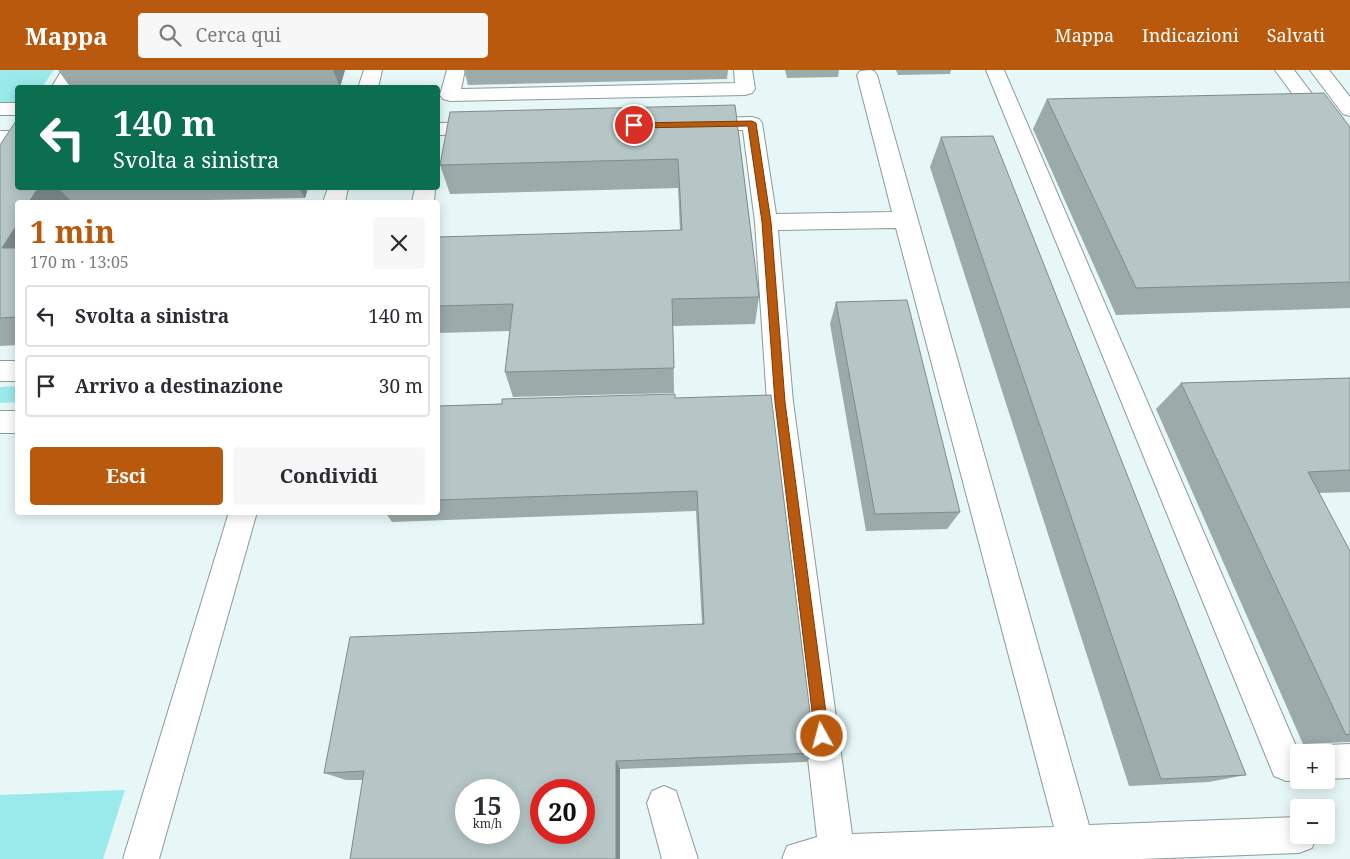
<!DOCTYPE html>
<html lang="it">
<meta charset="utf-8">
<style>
:root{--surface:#fff;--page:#f7f7f7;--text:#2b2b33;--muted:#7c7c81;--line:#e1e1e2;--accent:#b8590e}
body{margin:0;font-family:"Noto Serif",serif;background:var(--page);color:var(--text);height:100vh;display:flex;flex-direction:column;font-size:19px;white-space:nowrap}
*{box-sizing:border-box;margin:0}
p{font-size:16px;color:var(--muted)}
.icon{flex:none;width:28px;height:28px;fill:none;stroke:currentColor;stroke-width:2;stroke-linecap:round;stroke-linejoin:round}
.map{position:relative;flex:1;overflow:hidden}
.details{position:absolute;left:15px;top:130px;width:425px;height:315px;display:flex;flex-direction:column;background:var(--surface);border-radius:5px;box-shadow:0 2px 12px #0003}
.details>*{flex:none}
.banner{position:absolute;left:15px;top:15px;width:425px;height:105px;border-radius:5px;box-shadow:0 2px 12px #0003;background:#0b6e4f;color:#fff;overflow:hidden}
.tools{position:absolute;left:1290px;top:674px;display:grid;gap:10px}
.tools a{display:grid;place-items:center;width:45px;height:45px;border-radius:5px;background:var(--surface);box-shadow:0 2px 12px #0003;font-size:25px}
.speed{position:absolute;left:455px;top:709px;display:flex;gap:10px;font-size:25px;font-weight:700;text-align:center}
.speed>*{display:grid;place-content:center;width:65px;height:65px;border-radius:50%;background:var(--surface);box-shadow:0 2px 12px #0003;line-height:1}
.speed small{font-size:12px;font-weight:400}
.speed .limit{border:8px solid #d22;background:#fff;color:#111}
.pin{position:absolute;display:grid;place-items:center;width:42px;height:42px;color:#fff;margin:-21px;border:2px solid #fff;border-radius:50%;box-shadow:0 1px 5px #0007}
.me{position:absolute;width:55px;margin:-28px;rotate:353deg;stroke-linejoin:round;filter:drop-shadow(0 0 4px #0008)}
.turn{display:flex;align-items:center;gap:18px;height:105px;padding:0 15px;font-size:22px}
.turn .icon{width:65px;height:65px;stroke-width:2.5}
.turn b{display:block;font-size:35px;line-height:42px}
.round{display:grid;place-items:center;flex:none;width:52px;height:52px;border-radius:5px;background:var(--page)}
.overview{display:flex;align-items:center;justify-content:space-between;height:85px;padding:0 15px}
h1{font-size:30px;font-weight:700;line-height:38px;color:var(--accent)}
.action{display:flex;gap:10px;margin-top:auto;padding:10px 15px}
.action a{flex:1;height:58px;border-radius:5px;background:var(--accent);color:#fff;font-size:20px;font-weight:700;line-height:58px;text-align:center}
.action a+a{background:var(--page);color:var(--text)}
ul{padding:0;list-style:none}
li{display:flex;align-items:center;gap:15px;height:62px;margin:0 10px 8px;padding:0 5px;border:2px solid var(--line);border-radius:5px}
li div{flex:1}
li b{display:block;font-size:19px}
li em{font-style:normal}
header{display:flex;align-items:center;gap:30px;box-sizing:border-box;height:70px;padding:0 25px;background:var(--accent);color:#fff}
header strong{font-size:24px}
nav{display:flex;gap:28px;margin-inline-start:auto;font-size:18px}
.search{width:350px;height:45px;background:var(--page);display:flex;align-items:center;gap:12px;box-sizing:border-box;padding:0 18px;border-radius:5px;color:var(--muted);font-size:19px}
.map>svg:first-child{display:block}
.green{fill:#9aeaec}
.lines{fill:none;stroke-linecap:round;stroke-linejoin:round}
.minor-casing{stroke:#8b9a9a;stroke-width:2}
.minor{fill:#fff;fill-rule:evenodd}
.wall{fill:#9daaaa}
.shaded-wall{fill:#7f8b8b}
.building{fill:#b6c6c6;stroke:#7f8b8b;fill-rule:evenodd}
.route{fill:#b8590e;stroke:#783a09}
</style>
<header>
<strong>Mappa</strong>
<div class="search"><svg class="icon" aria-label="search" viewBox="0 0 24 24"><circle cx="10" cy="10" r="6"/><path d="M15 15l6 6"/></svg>Cerca qui</div>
<nav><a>Mappa</a><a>Indicazioni</a><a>Salvati</a></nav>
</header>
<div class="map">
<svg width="1350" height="789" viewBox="0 0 1350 789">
<rect width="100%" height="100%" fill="#e7f7f7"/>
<g class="green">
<polygon points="0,0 54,0 42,17 18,18 17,34 0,35"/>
<polygon points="17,316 17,332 0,333 0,317"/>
<polygon points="125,720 103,789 0,789 0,725"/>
</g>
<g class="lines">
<g class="minor-casing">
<g id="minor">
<polygon points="62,0 80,0 70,18 51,18"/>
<polygon points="364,0 382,0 378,18 358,18"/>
<polygon points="447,0 465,0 461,19 735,13 734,0 752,0 755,19 752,23 745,25 450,31 443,29 440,25"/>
<path d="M870,0L874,1L877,5L1089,755L1299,747V765H1317L1312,778L1299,783L1141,789H782L787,776L817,767L767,332L755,152L743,60H701L694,59L691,54L694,49L701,48L752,47L759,49L762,53L776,144L892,142L857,5L860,1ZM896,158L1054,757L852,764L793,332L778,160Z"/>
<polygon points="986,0 1004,0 1296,676 1311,681 1312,682 1299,682 1299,710 1286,711 1274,706"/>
<polygon points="1275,0 1294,0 1350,74 1350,95 1343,93"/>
<polygon points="1310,0 1329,0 1350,27 1350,46 1343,44"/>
<rect x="0" y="33" width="18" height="12"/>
<polygon points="483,52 490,53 493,58 490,63 483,64 438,65 438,53"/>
<rect x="0" y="61" width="18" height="14"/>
<polygon points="328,118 348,118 345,132 323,132"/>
<polygon points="415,118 435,118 434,132 412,132"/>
<rect x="0" y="291" width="18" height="20"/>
<rect x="0" y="341" width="18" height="22"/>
<polygon points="229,442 257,442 159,789 123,789"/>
<polygon points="1350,674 1350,708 1326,709 1326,682 1313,682 1314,680 1326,675"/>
<polygon points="664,716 676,721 698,789 662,789 647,733 652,721"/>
</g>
</g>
<use href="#minor" class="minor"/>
</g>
<g class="wall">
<polygon points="58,0 345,0 340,17 326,18 71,18"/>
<polygon points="464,0 728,0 727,9 468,15"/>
<polygon points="785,0 839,0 838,7 787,8"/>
<polygon points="896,0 951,0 950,4 898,5"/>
<polygon points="1047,29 1350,57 1350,238 1116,245 1033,59"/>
<polygon points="735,35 759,227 755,254 673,256 674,323 513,327 505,302 510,261 438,263 438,167 680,160 678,118 450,124 440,95"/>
<polygon points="941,67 1246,705 1209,712 1129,716 930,97"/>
<polygon points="0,75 18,118 308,118 305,128 114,132 18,132 18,275 0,276"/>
<polygon points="836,232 960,442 947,459 866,461 830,254"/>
<polygon points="1350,308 1350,422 1319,423 1350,481 1350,672 1303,674 1156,339 1181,313"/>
<polygon points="675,328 815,683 806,692 620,699 620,789 350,789 363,710 346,710 324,703 702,554 696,441 392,452 385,442 438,442 438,336"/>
</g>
<g class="shaded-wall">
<polygon points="333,0 345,0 340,17"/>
<polygon points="38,118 58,118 72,132 29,132"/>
<polygon points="299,118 308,118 305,128"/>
<polygon points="18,153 18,193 2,178"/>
<polygon points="616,691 620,699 620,789 616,789"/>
</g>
<g class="building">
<polygon points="1324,23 1350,57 1350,212 1136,218 1047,29"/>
<polygon points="735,35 759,227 672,229 674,298 505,302 513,234 438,236 438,167 682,160 678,89 440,95 450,42"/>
<polygon points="16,51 18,51 18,118 38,118 29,132 18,132 18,153 2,178 18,178 18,247 0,248 0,75"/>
<polygon points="993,66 1246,705 1161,709 941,67"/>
<polygon points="907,230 960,442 875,444 836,232"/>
<polygon points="1350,308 1350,400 1308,402 1350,481 1350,664 1346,665 1181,313"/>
<path d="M675,324V328L771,325L815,683L616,691V789H350L364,701L324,703L350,567L704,554L697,421L438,430V336L502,334V329ZM466,720H509V762H466ZM541,720H584V762H541Z"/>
</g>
<polygon class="route" points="752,51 756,53 771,152 785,332 829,666 827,671 822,673 817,671 815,666 775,332 762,152 748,56 634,58 630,55 634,53"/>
</svg>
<div class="tools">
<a>+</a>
<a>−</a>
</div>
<div class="speed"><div>15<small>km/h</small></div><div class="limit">20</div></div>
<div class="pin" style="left:634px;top:55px;background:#d93025"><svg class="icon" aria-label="arrive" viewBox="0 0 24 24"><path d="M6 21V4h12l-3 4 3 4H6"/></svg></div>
<svg class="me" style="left:822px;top:666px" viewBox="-20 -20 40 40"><circle r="17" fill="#b8590e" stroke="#fff" stroke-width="3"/><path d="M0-11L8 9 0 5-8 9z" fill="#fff"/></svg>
<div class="banner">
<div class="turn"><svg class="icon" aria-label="left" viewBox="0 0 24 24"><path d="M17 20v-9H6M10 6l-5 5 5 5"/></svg><div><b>140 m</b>Svolta a sinistra</div></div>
</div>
<section class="details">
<div class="overview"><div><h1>1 min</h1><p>170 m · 13:05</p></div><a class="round"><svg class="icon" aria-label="close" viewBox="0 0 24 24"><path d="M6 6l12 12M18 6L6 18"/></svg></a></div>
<ul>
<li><svg class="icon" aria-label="left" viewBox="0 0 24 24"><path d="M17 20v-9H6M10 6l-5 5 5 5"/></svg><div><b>Svolta a sinistra</b></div><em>140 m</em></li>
<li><svg class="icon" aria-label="arrive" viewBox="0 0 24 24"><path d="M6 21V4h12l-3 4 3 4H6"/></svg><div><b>Arrivo a destinazione</b></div><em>30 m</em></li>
</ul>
<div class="action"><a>Esci</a><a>Condividi</a></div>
</section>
</div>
